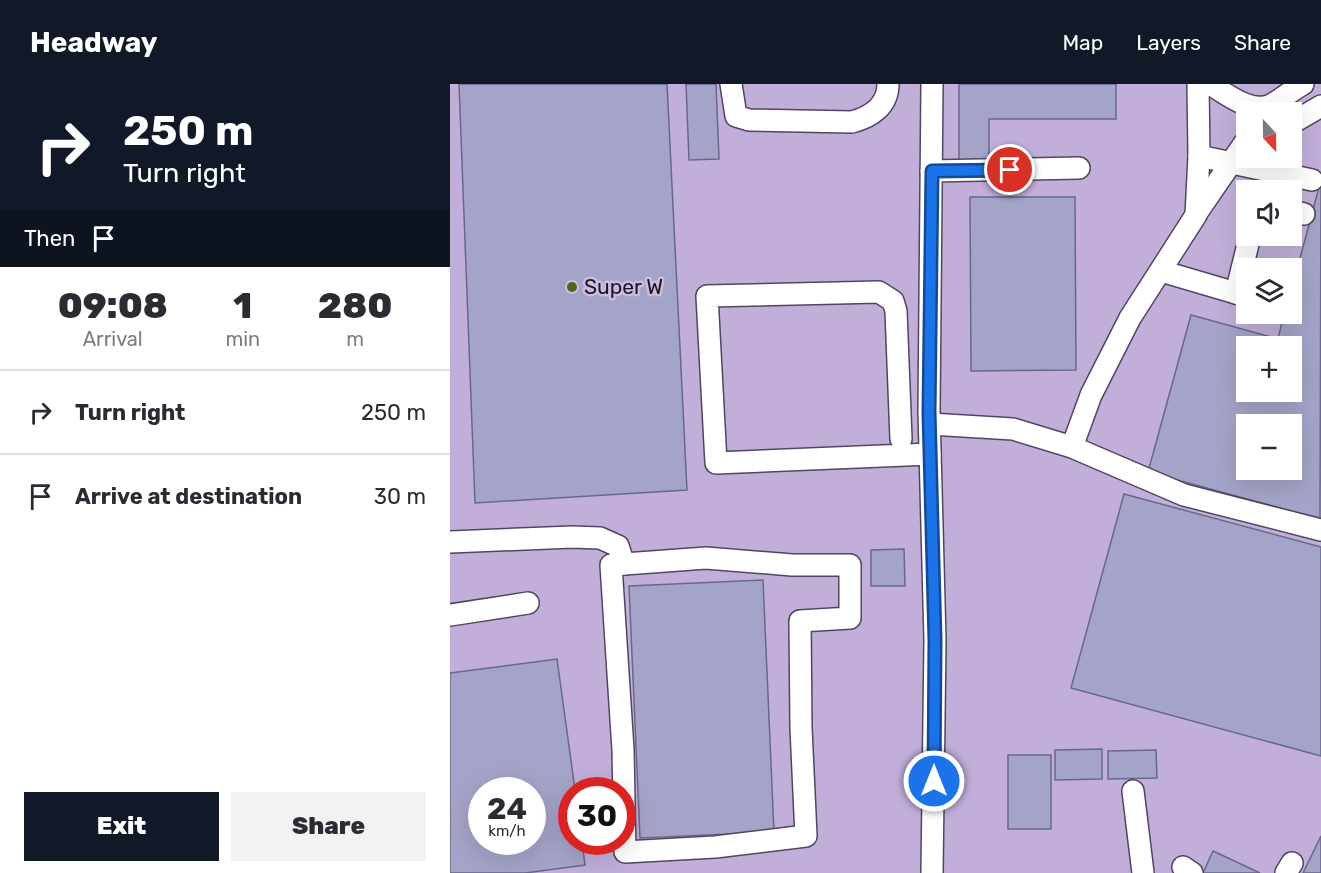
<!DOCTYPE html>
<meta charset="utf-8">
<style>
:root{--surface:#fff;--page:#f2f2f3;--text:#2b2b33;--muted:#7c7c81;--line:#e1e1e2;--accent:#111827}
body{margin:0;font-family:Rubik,sans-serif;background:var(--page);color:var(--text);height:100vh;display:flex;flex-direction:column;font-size:22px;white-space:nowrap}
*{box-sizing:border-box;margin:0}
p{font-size:20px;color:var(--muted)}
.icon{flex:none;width:33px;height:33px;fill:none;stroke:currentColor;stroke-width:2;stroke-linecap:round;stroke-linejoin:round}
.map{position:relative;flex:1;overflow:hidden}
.panel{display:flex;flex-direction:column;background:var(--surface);width:450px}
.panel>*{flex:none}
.hud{background:#111827;color:#fff;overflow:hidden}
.needle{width:39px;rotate:158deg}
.controls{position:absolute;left:786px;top:18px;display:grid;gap:12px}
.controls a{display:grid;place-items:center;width:66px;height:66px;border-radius:0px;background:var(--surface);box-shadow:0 6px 24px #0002;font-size:30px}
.speed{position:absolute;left:18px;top:693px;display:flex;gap:12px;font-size:30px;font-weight:700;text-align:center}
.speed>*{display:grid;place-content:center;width:78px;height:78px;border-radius:50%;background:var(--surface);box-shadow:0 6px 24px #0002;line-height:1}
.speed small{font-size:15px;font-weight:400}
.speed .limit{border:9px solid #d22;background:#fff;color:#111}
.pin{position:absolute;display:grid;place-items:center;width:51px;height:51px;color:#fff;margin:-26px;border:3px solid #fff;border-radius:50%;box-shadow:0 2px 6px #0007}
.me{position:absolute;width:66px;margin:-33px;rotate:0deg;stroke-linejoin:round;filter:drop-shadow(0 0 4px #0008)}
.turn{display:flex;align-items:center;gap:21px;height:126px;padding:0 24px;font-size:27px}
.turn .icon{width:78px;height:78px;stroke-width:2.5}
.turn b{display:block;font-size:42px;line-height:51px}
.then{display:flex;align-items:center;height:57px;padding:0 24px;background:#0003;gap:12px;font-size:22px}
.eta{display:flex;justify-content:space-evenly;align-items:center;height:102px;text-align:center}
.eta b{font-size:36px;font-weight:800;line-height:42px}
.cta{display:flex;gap:12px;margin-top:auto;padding:12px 24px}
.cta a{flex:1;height:69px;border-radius:0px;background:var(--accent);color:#fff;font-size:24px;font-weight:800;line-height:69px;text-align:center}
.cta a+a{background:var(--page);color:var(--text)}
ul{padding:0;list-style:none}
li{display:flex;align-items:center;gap:18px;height:84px;padding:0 24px;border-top:2px solid var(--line)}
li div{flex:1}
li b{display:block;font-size:22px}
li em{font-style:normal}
header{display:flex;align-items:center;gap:36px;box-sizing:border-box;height:84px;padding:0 30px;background:var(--accent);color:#fff}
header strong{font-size:28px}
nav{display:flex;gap:33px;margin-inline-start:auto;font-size:21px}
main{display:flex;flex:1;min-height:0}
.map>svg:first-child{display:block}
.built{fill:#c1afd9;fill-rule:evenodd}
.building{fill:#a3a4c7;stroke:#686889;stroke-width:1.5;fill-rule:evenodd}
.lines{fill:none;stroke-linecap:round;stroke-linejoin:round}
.minor-casing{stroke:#524563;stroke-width:24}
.minor{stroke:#fff;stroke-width:21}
.route-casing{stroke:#114b97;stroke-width:15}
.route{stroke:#1a73e8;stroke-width:10}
.poi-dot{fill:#4f6614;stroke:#cbbce0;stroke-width:2}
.labels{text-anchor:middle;stroke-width:5;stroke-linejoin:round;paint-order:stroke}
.poi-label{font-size:21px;fill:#1c1623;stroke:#cbbce0;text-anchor:start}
</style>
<header>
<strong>Headway</strong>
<nav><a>Map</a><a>Layers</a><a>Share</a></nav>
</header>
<main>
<section class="panel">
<div class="hud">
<div class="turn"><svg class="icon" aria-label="right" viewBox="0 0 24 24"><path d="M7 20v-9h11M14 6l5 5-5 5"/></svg><div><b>250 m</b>Turn right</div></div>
<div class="then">Then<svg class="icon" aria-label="arrive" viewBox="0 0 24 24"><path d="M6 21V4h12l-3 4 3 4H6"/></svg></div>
</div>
<div class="eta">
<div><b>09:08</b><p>Arrival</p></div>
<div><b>1</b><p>min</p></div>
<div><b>280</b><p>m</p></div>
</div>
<ul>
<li><svg class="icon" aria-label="right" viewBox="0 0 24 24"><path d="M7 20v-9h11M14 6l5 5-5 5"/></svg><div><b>Turn right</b></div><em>250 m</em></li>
<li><svg class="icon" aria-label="arrive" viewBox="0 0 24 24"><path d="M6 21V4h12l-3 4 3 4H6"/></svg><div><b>Arrive at destination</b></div><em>30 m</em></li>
</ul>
<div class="cta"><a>Exit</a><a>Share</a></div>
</section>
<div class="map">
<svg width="871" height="789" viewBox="0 0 871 789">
<rect width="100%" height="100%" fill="#cbbce0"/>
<path class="built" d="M0,0H871V789H0ZM796,28H842V74H796ZM796,106H842V152H796ZM796,184H842V230H796ZM796,262H842V308H796ZM796,340H842V386H796ZM32,706H82V758H32ZM122,706H172V758H122Z"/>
<g class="building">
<polygon points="9,0 217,0 237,406 25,419"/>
<polygon points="236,0 266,0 269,75 239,76"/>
<polygon points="509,0 666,0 666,35 539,35 539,78 509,78"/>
<path d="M871,96L870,435L698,388L741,231L828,255L834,230H842V204ZM796,262H842V308H796ZM796,340H842V386H796Z"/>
<polygon points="520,113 625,113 626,286 521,287"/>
<polygon points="674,410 871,463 871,672 621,604"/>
<polygon points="454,465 455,502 421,502 421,466"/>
<polygon points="313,496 324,748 190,754 179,502"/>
<path d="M107,575L125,706H122V758H132L135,781L75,789H0V589ZM32,706H82V758H32Z"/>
<polygon points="652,665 652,695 605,696 605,666"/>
<polygon points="706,666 707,694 658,695 658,667"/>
<rect x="558" y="671" width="43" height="74"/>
<polygon points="871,752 871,789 853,789"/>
<polygon points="763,767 810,789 753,789"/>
</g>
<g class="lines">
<g class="minor-casing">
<g id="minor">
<path d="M281,0L286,32L299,36L402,38C421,33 438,22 438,0"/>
<polyline points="482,0 479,328 485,556 482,789"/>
<path d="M760,0C776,10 801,30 821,21C832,15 842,6 853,0"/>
<polyline points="842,39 871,22"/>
<polyline points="749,72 862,96"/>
<polyline points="481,87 629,84"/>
<polyline points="842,127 854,130"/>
<polyline points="746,130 796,57"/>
<polyline points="711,187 796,212"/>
<polyline points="786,209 800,152"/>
<polyline points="480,340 563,345 622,363 734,411 871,446"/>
<polyline points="451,355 446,227 443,217 429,208 257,212 266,379 480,370"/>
<polyline points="622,363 641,311 680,234 746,131 749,72 748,0"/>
<polyline points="0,458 122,453 150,454 168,462 174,480"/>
<polygon points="256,474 342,481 400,481 400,534 350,537 351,644 356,752 265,763 175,768 173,666 161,481"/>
<polyline points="0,531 78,519"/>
<polyline points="683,707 693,789"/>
<polyline points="733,783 742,789"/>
<polyline points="836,789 842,779"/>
</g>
</g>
<use href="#minor" class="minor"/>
</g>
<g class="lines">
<g class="route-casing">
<polyline id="route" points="484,697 485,556 479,328 482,87 560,86"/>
</g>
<use href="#route" class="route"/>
</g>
<circle class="poi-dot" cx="122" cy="203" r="6"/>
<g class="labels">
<g class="poi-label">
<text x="134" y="210">Super W</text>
</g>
</g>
</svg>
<div class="controls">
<a><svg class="needle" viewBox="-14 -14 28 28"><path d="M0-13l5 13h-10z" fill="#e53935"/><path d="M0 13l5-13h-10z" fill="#7c7c81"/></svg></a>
<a><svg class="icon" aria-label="sound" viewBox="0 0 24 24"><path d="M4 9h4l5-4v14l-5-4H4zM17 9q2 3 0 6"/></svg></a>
<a><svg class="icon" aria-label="layers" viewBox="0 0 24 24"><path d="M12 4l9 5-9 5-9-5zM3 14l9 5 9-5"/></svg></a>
<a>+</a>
<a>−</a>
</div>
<div class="speed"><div>24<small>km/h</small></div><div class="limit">30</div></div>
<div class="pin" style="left:560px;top:86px;background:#d93025"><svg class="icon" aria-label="arrive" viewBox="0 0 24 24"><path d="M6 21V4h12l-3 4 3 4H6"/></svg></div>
<svg class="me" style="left:484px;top:697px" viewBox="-20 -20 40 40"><circle r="17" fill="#1a73e8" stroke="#fff" stroke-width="3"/><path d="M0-11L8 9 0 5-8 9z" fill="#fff"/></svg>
</div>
</main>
